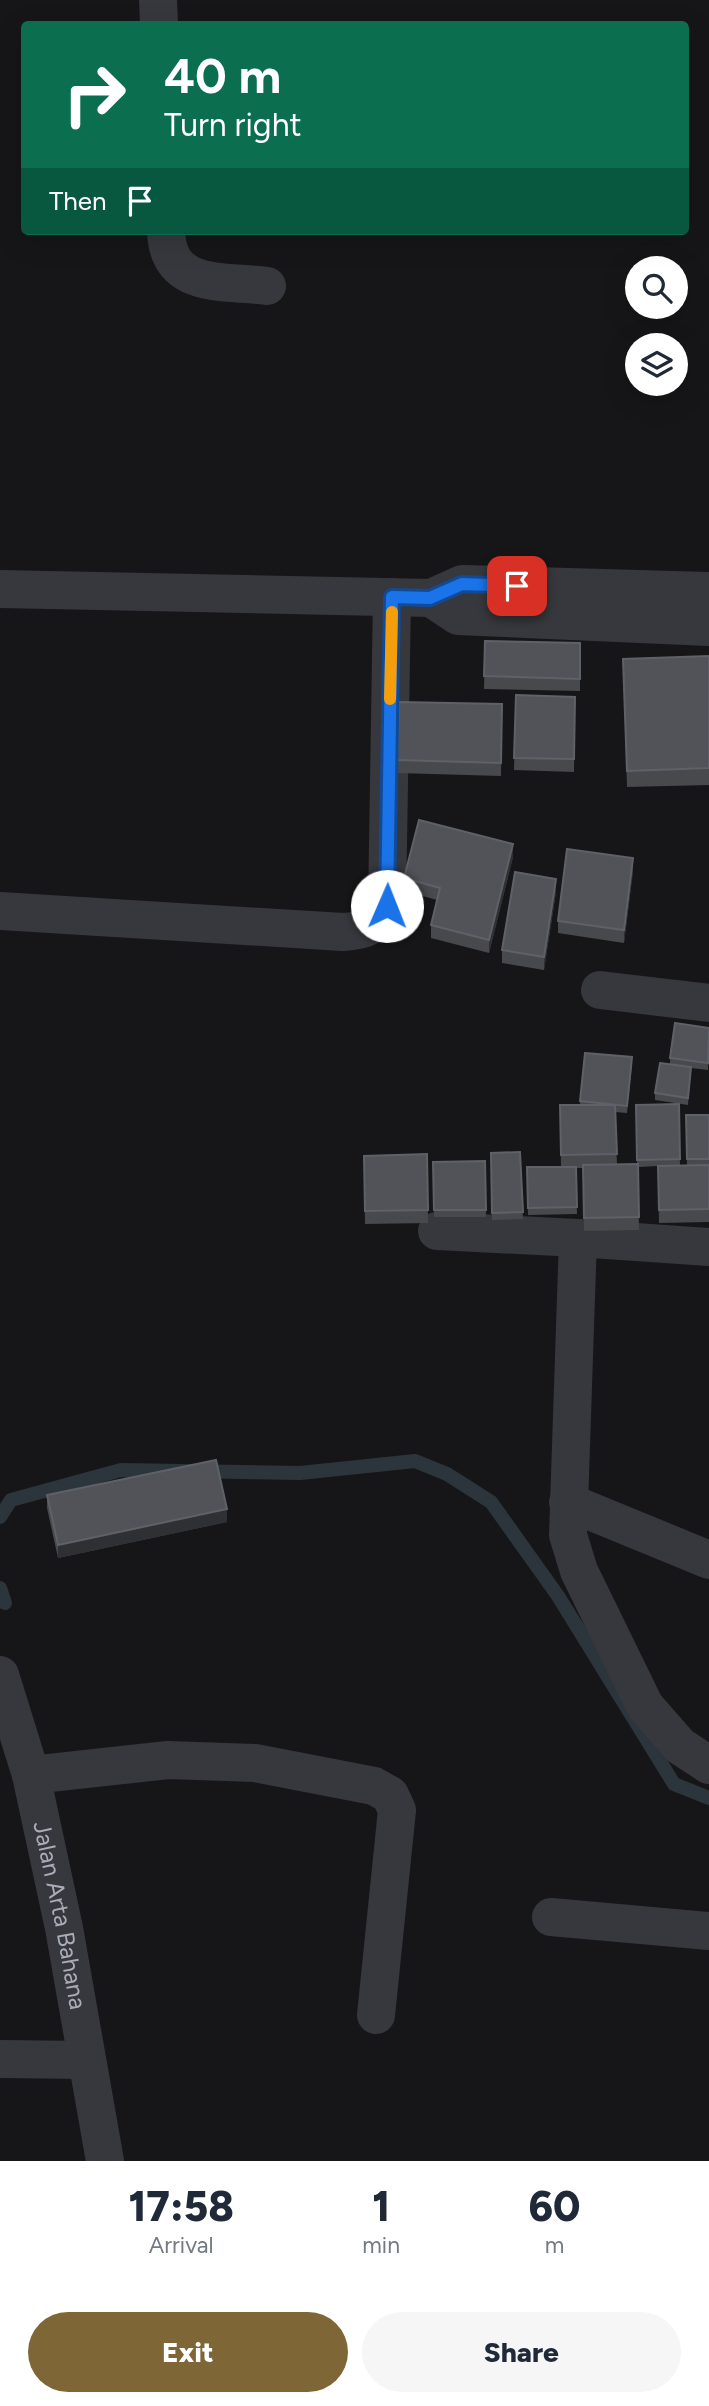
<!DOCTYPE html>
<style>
:root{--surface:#fff;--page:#f6f6f7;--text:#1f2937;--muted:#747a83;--accent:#7e6636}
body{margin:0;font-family:Figtree,sans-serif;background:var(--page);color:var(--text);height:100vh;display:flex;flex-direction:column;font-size:26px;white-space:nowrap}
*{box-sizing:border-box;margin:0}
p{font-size:23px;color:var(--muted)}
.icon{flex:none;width:38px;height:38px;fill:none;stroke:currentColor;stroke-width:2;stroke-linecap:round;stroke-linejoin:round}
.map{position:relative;height:2161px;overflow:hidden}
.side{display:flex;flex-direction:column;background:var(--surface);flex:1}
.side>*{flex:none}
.hud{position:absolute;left:21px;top:21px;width:668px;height:214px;border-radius:7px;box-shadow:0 7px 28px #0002;background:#0b6e4f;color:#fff;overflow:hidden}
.fabs{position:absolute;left:625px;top:256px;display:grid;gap:14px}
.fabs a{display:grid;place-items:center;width:63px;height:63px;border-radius:50%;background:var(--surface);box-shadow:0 7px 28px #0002;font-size:35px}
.pin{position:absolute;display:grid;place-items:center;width:60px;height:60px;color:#fff;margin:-30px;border-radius:14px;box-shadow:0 4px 10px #0006}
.me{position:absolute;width:77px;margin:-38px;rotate:1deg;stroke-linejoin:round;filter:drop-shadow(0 0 5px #0008)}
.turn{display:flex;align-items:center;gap:24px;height:147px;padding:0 28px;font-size:32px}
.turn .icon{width:91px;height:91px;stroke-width:2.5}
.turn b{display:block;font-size:49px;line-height:60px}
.then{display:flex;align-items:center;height:66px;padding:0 28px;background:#0003;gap:14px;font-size:26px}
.eta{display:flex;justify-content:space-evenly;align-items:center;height:119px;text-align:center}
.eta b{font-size:42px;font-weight:800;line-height:49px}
.cta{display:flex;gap:14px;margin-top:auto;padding:14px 28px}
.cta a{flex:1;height:80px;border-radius:42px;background:var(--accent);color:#fff;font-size:28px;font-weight:800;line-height:80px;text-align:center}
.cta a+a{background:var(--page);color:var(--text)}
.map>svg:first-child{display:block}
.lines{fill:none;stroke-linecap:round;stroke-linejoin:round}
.stream{stroke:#2c353c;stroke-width:14}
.minor{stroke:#37383d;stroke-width:38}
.wall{fill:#47494d}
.shaded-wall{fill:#2f3033}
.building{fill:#525359;stroke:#5f6168;stroke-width:2}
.route-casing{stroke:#114b97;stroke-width:18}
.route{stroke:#1a73e8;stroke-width:12}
.slow{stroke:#f59e0b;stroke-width:12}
.labels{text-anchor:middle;stroke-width:5;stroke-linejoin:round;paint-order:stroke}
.street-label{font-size:24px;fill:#a8adb8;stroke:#111113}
</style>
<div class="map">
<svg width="709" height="2161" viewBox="0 0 709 2161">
<rect width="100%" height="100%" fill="#161618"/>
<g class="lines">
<g class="stream">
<polyline points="0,1517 11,1500 121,1470 300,1473 415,1461 447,1474 491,1502 558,1596 674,1784 709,1798"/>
<polyline points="0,1588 5,1603"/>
</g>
<g class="minor">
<polyline points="158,0 159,24"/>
<path d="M166,231C168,290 222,280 267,286"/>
<polyline points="0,589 431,598 462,584 709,591"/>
<polyline points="431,598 458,616 709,627"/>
<path d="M0,911L343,932C365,931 377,926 387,906L392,597"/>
<polyline points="600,990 709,1003"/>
<polyline points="437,1231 578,1238"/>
<polyline points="709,1247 578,1238 568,1535 579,1571 645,1706 680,1746 709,1765"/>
<polyline points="568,1502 709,1560"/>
<path id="s1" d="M0,1675L31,1775L64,1928L105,2161"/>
<polyline points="31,1775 168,1760 255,1763 374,1786 390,1795 397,1810 376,2015"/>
<polyline points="551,1917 709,1931"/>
<polyline points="0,2059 87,2060"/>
</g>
</g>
<g class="wall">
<polygon points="485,641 580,643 580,691 484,689"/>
<polygon points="709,656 709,785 627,787 623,659"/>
<polygon points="516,695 575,697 574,772 514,770"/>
<polygon points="399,702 502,704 501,776 397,773"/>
<polygon points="513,857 489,953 431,938 431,925 437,900 404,891 404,878"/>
<polygon points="633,871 624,943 558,933 558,921"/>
<polygon points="556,892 544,970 502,963 502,950"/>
<polygon points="709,1028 708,1070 691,1068 688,1105 655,1100 655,1093 670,1064 670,1058"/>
<polygon points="632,1065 627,1113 615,1112 617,1165 637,1164 636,1105 679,1104 680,1166 687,1166 686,1115 709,1115 709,1222 659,1223 658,1166 638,1167 639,1230 584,1231 583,1168 576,1168 577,1214 528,1215 527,1167 561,1167 560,1105 580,1105 580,1101"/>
<polygon points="520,1152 523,1219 492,1220 491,1153"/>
<polygon points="427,1154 428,1223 365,1224 364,1156"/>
<polygon points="485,1161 486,1217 434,1217 433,1162"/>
<polygon points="47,1495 227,1522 58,1558 47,1508"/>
</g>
<g class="shaded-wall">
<polygon points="513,844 513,857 489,953 489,940"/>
<polygon points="633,858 633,871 624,943 624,930"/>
<polygon points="556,879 556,892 544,970 544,957"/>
<polygon points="227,1509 227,1522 58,1558 58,1545"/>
</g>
<g class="building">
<polygon points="485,641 580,643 580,679 484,676"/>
<polygon points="709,656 709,768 627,771 623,659"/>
<polygon points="516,695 575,697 574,759 514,758"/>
<polygon points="399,702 502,704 501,763 397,760"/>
<polygon points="419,820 513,844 489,940 431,925 440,888 404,878"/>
<polygon points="567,849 633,858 624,930 558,921"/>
<polygon points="515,872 556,879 544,957 502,950"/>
<polygon points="675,1023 709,1028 708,1063 670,1058"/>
<polygon points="585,1053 632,1057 627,1106 580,1101"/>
<polygon points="660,1063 691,1067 688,1098 655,1093"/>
<polygon points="679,1104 680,1159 637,1160 636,1105"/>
<polygon points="560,1105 615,1105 617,1154 561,1155"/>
<polygon points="686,1115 709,1115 709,1159 687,1159"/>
<polygon points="520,1152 523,1212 492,1213 491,1153"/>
<polygon points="427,1154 428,1210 365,1211 364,1156"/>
<polygon points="485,1161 486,1210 434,1210 433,1162"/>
<polygon points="638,1164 639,1217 584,1218 583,1165"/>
<polygon points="709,1165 709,1209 659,1210 658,1166"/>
<polygon points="527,1167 576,1167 577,1207 528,1208"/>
<polygon points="216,1460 227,1509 58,1545 47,1495"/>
</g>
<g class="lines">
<g class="route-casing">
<polyline id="route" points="387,906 392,597 430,598 462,584 517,586"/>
</g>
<use href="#route" class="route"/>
<polyline class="slow" points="390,699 392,612"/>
</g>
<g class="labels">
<g class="street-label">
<text dy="8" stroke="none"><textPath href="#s1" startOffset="248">Jalan Arta Bahana</textPath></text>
</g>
</g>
</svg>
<div class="fabs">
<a><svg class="icon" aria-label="search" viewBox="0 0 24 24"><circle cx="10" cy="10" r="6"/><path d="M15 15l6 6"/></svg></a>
<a><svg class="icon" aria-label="layers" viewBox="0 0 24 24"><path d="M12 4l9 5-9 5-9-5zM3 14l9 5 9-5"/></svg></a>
</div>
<div class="pin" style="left:517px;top:586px;background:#d93025"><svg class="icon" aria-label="arrive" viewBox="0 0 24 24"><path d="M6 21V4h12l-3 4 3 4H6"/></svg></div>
<svg class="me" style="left:387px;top:906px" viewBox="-20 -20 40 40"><circle r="19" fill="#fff"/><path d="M0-13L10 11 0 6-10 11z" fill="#1a73e8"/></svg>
<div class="hud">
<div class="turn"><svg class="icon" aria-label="right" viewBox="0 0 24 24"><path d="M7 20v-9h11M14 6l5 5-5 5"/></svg><div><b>40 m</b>Turn right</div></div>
<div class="then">Then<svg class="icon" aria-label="arrive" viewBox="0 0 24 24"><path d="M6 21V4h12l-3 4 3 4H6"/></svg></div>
</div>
</div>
<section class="side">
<div class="eta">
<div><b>17:58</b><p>Arrival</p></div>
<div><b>1</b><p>min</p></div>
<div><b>60</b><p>m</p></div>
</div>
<div class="cta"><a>Exit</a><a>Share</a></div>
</section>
